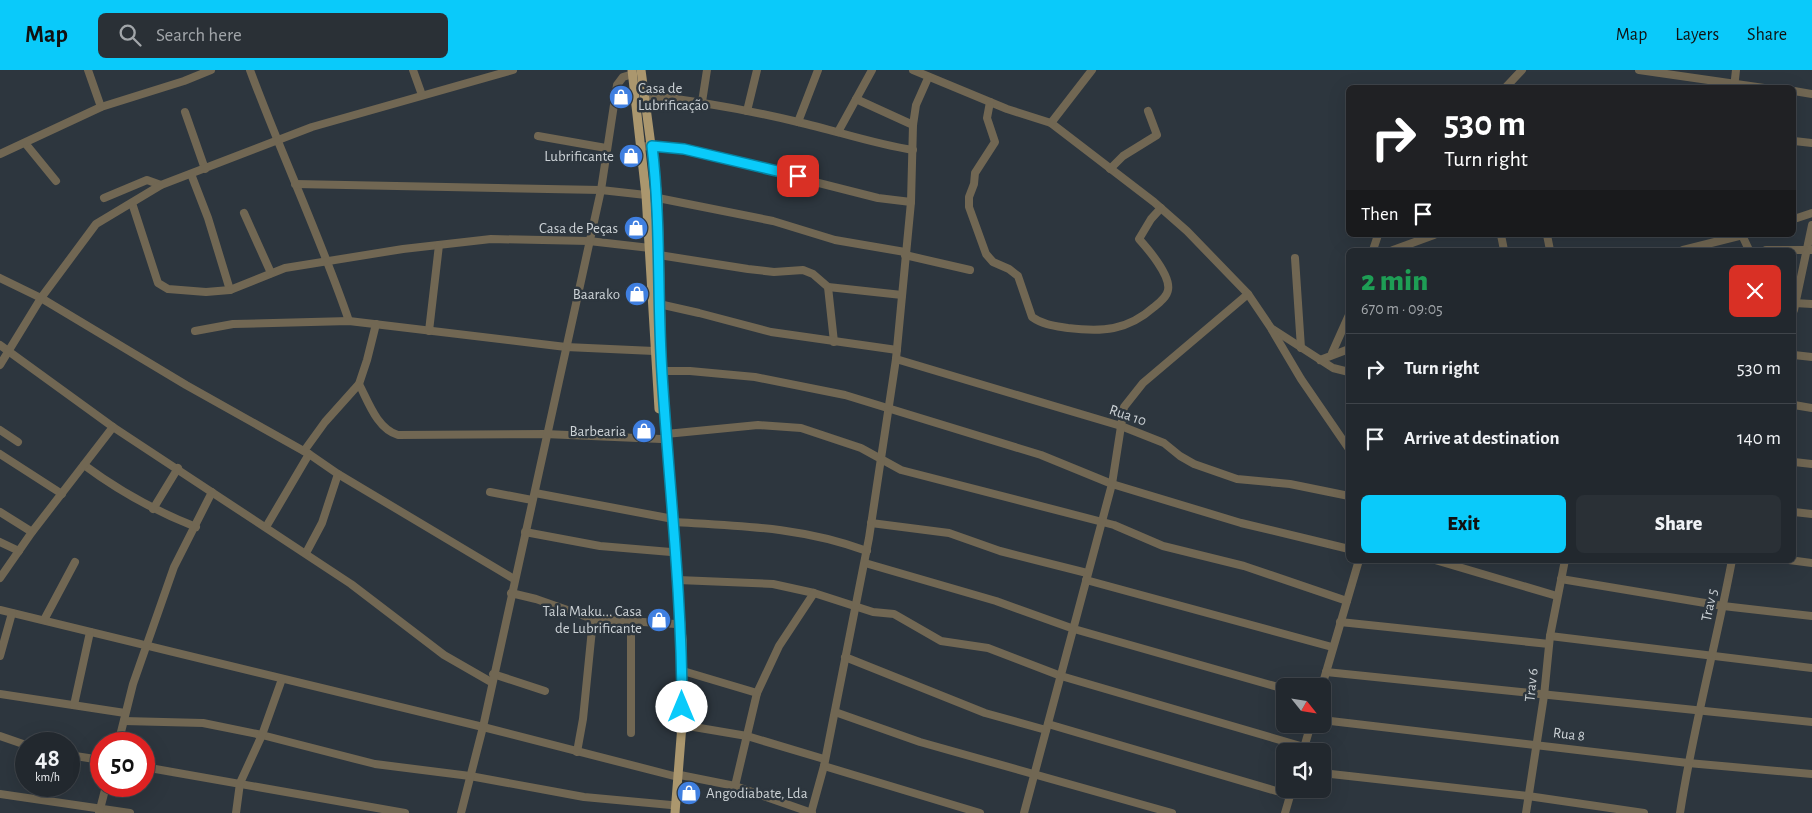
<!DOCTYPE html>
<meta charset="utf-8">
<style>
:root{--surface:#22282e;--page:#2a3036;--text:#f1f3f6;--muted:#a2a6aa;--line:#3f444a;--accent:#0acafa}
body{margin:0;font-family:"Alegreya Sans",sans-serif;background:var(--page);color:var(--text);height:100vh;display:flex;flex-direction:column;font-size:19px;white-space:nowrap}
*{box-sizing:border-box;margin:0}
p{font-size:16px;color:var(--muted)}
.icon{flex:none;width:28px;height:28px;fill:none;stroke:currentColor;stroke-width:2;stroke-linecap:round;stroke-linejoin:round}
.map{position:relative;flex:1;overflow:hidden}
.panel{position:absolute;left:1346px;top:178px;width:450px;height:315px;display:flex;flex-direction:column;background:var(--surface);border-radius:8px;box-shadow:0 5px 20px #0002,0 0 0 1px var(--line)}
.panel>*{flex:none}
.top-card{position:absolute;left:1346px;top:15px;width:450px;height:152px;border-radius:8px;box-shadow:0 5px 20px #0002,0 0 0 1px var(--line);background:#202124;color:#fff;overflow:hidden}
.needle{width:32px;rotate:120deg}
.tools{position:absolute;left:1276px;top:608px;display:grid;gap:10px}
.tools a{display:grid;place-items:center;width:55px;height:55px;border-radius:8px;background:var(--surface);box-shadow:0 5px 20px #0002,0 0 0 1px var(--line);font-size:25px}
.speed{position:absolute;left:15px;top:662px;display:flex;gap:10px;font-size:25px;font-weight:700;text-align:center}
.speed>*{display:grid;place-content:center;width:65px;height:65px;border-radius:50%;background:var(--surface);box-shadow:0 5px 20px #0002,0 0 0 1px var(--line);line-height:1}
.speed small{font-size:12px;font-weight:400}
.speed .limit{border:8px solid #d22;background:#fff;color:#111}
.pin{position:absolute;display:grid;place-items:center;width:42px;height:42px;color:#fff;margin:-21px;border-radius:10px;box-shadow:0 2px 8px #0006}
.me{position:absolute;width:55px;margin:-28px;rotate:0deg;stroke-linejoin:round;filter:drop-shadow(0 0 4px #0008)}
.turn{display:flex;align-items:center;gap:18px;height:105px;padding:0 15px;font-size:22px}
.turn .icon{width:65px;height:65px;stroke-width:2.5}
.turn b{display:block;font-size:35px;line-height:42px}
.then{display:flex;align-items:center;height:48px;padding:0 15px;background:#0003;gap:10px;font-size:19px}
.round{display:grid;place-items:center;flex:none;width:52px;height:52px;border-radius:8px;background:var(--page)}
.headline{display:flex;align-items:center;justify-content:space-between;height:85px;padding:0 15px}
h1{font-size:30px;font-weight:800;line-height:38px;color:#1e9e55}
.button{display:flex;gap:10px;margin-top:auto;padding:10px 15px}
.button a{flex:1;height:58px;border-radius:8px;background:var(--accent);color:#111;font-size:20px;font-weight:800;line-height:58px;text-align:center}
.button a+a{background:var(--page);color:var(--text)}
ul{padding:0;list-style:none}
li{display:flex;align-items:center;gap:15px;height:70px;padding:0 15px;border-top:1px solid var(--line)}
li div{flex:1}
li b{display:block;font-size:19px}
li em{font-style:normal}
header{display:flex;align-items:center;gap:30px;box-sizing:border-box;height:70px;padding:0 25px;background:var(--accent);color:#111}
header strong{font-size:24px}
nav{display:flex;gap:28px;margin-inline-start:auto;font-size:18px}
.search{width:350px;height:45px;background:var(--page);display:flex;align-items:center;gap:12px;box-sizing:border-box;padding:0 18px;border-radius:8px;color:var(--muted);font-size:19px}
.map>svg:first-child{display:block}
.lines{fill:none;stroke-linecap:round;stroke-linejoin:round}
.minor{stroke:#716753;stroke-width:8}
.major{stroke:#ab976e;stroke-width:9}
.route-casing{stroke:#0683a2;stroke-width:12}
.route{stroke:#0acafa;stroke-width:9}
.labels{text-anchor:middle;stroke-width:5;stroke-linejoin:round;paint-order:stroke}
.poi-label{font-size:15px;fill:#ccd2d6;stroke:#2d363e;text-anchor:end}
.street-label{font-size:15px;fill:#ccd2d6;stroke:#2d363e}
</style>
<header>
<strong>Map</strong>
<div class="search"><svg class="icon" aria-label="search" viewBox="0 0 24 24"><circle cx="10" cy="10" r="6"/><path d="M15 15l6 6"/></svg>Search here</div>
<nav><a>Map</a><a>Layers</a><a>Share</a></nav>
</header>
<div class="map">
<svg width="1812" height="743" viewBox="0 0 1812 743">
<rect width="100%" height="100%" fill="#2d363e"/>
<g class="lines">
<g class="minor">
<polyline points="88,0 101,37"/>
<path d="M250,0C281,84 320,166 349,251"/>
<polyline points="413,0 422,25"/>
<polyline points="913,0 1007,39 1051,53 1154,132 1187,161 1248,224 1271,258 1333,298 1349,302"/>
<polyline points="1639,0 1764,18"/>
<polyline points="1505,18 1522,0"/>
<polyline points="1734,18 1736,0"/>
<polyline points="1794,21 1812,24"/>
<path d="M645,25C697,31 748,40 798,52C837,61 874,74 913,80"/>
<polyline points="856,29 913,55"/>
<polyline points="702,32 707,0"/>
<path d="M990,32L987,48L995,72L975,103L974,114L969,127V137L986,184L993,192L1009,199L1018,206L1032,247C1043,255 1056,256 1068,258C1102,262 1127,261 1154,237C1159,233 1167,227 1168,220C1171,206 1148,179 1139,169L1151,149L1161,138"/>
<polyline points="747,41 757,0"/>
<polyline points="185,42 205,99"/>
<polyline points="798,52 818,0"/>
<polyline points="1051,53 1092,0"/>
<polyline points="838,62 872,0"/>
<polyline points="538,66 606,78"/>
<polyline points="1794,71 1812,73"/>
<polyline points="25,73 56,111"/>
<polyline points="641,76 684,79 878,128 911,132"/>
<polyline points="0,84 101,37 184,11 211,0"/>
<polyline points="1110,99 1123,86 1157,65 1148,41"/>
<polyline points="191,104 208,148 230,220"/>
<polyline points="295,114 601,120 646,125"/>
<polyline points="104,128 147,110 161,115"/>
<polyline points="658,128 773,151 835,170 905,182"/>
<polyline points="132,133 158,213 168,219 206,222 230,220 285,198 403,179 491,169 589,171 650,178"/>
<polyline points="244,143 271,203"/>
<polyline points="1794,149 1812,143"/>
<polyline points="1501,165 1504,180"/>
<polyline points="1547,165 1550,180"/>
<polyline points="1742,165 1749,180"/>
<polyline points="1373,180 1378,165"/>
<polyline points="1393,180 1434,165"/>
<polyline points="1683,180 1743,165"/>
<polyline points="1766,180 1811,180"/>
<polyline points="659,185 748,199 774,202 803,200 813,204 828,217 902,225"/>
<polyline points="905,185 970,200"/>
<polyline points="1295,188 1301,278"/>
<polyline points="0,208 41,228 186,315 309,384 338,404 514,509"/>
<polyline points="828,217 834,272"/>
<polyline points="1794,233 1812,234"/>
<polyline points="659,234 699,243 771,262 897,280"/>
<polyline points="1794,240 1812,155"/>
<polyline points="1272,260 1301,309 1349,379"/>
<polyline points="195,261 233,254 349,251 566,277 654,281"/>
<polyline points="429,261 439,175"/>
<polyline points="0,275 113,357 351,514 444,585 491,612"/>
<polyline points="1332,283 1349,245"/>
<polyline points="1794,285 1812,287"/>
<polyline points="896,289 1121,356 1164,373 1180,386 1194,394 1237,409 1290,414 1349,426"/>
<polyline points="1320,290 1349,279"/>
<polyline points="0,295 41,228 96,154 161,115 312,57 513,0"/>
<polyline points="662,301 690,301 755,307 845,325 1041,385 1112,414 1241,453 1349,479"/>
<path d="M359,314C368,331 377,359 398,365L545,364L661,369"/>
<polyline points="1794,335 1812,338"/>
<polyline points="0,360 18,372"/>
<polyline points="666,364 758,355 801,358 861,378 901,400 1114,455 1163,476 1244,496 1347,531"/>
<polyline points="304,381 325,352 359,314 367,290 376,254"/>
<polyline points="0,384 62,424"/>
<polyline points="1794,392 1812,394"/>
<path d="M84,395C119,421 155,441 196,457"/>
<polyline points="490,422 532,430"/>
<polyline points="535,423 668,448"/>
<polyline points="153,439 178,398"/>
<polyline points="0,442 32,462"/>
<polyline points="1794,442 1812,444"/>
<path d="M674,452C742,456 802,457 867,481"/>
<polyline points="871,453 949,463 1000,481 1087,503"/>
<polyline points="266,457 309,384"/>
<polyline points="525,462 600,476 671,482"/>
<polyline points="0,472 19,481"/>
<polyline points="306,483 322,453 338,404"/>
<polyline points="1435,490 1557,526"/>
<polyline points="1789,490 1812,493"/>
<polyline points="865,493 996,531 1074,559 1285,619"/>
<polyline points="0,508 32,462 113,357"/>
<polyline points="1561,509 1723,536 1812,546"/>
<polyline points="678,510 773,514 814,523 873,542 894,544 941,571 988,578 1061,606 1304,677"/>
<polyline points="1086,510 1332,577"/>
<polyline points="511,523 536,529 593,549 676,554"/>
<polyline points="0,540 483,657 674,706"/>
<polyline points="44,550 75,492"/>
<polyline points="631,552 631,663"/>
<polyline points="1340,552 1549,574"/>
<polyline points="1550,566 1812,598"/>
<polyline points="0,586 12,543"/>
<polyline points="845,587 985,643 1046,660"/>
<polyline points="683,601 757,623"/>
<polyline points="1326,602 1812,652"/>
<polyline points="493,604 545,621"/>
<polyline points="1322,616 1359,490"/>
<polyline points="0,624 125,643"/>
<polyline points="74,635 90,562"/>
<polyline points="835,642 920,672 1172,743"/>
<polyline points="1322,650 1688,693 1812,704"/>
<polyline points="124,651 203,653 262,665 375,694 470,706 584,727 671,735"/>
<polyline points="1048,654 1290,725"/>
<polyline points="682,655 747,666 824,689"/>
<polyline points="0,666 26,675"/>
<polyline points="118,674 133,614 174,497 212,422"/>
<polyline points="1303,681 1311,654"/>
<polyline points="577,682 583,649 593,549"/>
<polyline points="69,685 101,690"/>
<polyline points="824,696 980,743"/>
<polyline points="144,697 405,743"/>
<polyline points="1322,703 1528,726 1644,743"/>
<polyline points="680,705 735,716 812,743"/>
<polyline points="735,716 757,623 779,576 814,523"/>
<polyline points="0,724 130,743"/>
<polyline points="99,743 106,716"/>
<polyline points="236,743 240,713 262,665 282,609"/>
<polyline points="461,743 483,657 601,120 617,15 623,7 633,4"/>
<polyline points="811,743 824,696 869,468 896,289 911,132 913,55 916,35 928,8"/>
<polyline points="1024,743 1112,414 1124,337 1143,313 1248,224"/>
<polyline points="1285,743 1292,719"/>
<polyline points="1526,743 1544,626 1550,566 1565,490"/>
<path d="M1680,743C1693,658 1716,575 1732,490"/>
</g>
<g class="major">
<polyline points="632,0 646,125 659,339"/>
<polyline points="641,0 658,128 662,301 682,570 682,655 675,743"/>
</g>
</g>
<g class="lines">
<g class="route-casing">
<path id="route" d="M682,637C682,525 669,415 662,304C657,227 661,152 652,76L684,79L798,106"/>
</g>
<use href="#route" class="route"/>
</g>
<defs>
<g id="shop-disc" transform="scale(1.25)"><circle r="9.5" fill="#3f7fe0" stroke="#2d363e"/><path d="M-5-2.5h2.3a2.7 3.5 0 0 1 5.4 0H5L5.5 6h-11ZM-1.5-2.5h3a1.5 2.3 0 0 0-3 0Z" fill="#fff"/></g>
</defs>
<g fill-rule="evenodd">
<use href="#shop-disc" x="621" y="27"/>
<use href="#shop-disc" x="631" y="86"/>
<use href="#shop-disc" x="636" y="158"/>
<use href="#shop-disc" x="637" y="224"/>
<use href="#shop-disc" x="644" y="361"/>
<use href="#shop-disc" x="659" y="550"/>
<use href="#shop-disc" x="689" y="723"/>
</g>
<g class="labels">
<g class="poi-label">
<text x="638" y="23" text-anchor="start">Casa de<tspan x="638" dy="17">Lubrificação</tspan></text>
<text x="614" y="91">Lubrificante</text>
<text x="618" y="163">Casa de Peças</text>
<text x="620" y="229">Baarako</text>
<text x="626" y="366">Barbearia</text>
<text x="642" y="546">Tala Maku... Casa<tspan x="642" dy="17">de Lubrificante</tspan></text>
<text x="706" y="728" text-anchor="start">Angodiabate, Lda</text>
</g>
<g class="street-label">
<text transform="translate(1128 345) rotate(19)" y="5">Rua 10</text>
<text transform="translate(1709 535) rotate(-78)" y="5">Trav 5</text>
<text transform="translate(1531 615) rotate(-84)" y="5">Trav 6</text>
<text transform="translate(1569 664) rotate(7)" y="5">Rua 8</text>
</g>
</g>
</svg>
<div class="tools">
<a><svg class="needle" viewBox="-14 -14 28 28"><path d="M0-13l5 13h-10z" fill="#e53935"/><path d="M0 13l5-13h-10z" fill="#a2a6aa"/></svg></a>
<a><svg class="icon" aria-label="sound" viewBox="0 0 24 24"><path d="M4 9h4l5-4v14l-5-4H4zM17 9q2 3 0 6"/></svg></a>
</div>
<div class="speed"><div>48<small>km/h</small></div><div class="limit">50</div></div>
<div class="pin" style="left:798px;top:106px;background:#d93025"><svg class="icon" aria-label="arrive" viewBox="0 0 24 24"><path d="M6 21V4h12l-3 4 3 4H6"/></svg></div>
<svg class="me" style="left:682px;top:637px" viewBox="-20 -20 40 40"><circle r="19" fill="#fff"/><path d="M0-13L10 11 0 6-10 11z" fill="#0acafa"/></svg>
<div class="top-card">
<div class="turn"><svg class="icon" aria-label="right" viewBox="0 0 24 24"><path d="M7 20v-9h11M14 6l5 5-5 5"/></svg><div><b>530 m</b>Turn right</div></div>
<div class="then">Then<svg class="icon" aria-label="arrive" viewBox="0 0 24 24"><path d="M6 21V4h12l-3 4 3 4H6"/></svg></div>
</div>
<section class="panel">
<div class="headline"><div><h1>2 min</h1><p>670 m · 09:05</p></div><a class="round" style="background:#d93025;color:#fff"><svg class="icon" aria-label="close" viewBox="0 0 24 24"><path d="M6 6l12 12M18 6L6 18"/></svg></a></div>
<ul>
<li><svg class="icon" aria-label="right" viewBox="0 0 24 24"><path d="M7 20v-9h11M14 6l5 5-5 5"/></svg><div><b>Turn right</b></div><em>530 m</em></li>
<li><svg class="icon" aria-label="arrive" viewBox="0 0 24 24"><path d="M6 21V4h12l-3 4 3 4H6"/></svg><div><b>Arrive at destination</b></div><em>140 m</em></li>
</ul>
<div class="button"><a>Exit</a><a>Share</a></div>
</section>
</div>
